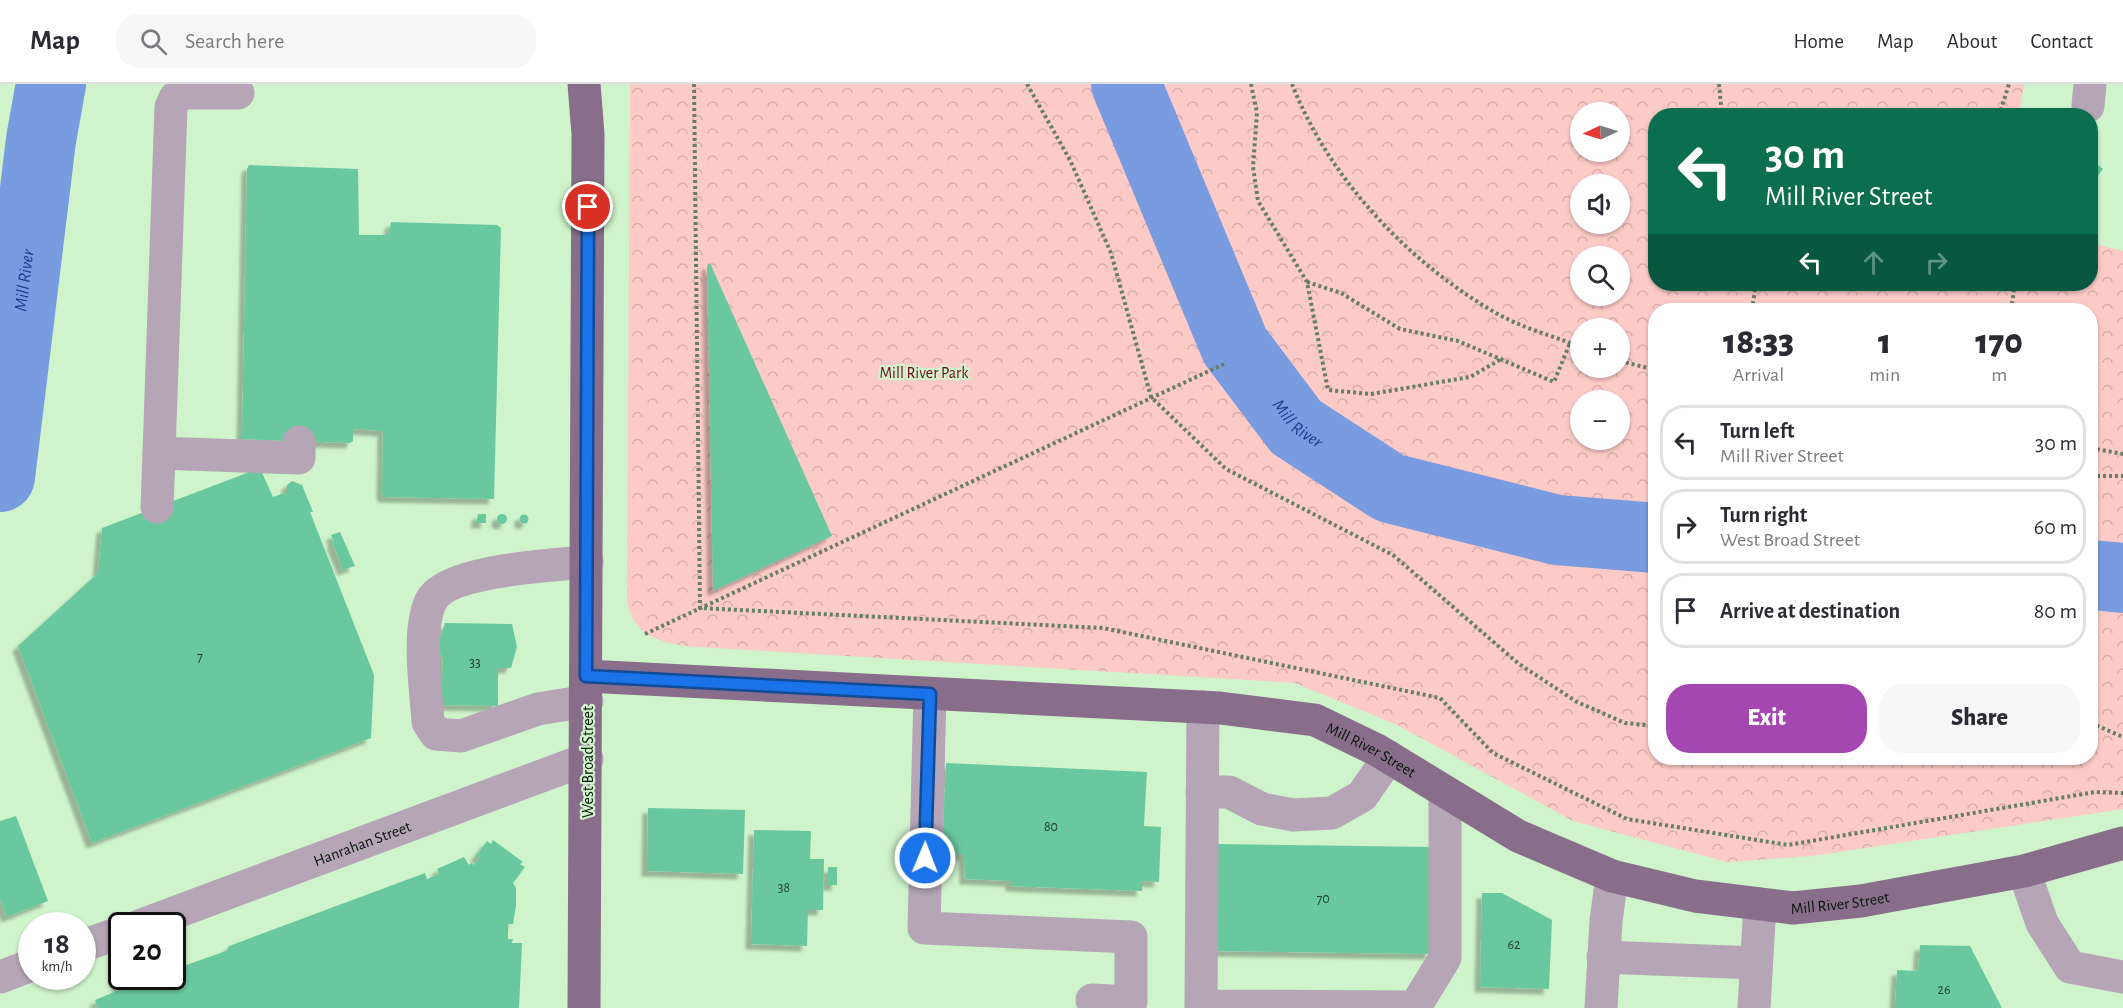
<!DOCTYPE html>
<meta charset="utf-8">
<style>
:root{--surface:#fff;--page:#f7f7f7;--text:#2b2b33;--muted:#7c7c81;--line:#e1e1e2;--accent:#a547b0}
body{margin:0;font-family:"Alegreya Sans",sans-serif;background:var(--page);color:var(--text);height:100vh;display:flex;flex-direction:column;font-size:22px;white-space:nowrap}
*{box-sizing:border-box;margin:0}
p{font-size:20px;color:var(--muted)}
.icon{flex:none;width:33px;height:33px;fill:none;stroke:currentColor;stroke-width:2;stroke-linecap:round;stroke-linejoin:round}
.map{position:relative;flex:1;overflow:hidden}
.panel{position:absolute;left:1648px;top:219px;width:450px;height:462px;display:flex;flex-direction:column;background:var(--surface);border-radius:24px;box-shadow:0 2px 4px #0004}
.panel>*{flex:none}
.banner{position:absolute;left:1648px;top:24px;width:450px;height:183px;border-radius:24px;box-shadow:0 2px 4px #0004;background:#0b6e4f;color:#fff;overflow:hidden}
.needle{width:39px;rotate:266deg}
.tools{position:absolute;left:1570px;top:18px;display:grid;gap:12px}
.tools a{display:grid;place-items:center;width:60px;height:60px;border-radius:50%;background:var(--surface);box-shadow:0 2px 4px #0004;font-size:30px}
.speed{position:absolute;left:18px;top:828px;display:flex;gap:12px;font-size:30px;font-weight:700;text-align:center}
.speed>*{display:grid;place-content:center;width:78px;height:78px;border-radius:50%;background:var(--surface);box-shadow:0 2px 4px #0004;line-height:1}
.speed small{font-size:15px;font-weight:400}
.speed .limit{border:3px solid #111;border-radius:9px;background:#fff;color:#111}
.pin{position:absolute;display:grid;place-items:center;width:51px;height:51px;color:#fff;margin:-26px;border:3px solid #fff;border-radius:50%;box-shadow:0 2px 6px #0007}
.me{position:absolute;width:66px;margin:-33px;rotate:1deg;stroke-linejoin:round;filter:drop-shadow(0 0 4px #0008)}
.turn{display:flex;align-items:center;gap:21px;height:126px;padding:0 18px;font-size:27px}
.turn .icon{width:78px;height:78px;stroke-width:2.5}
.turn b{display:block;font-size:42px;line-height:51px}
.lanes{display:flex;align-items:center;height:57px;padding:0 18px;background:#0003;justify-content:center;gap:30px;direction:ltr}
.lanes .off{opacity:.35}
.eta{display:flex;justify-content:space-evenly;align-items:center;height:102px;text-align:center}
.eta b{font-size:36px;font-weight:800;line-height:42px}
.primary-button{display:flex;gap:12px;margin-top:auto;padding:12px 18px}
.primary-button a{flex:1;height:69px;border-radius:24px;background:var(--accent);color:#fff;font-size:24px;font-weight:800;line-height:69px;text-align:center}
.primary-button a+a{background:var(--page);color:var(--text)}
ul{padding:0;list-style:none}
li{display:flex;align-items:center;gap:18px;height:75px;margin:0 12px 9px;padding:0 6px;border:3px solid var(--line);border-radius:24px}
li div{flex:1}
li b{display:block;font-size:22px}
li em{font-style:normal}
header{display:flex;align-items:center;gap:36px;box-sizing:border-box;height:84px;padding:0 30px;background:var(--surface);border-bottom:2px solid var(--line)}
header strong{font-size:28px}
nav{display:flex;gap:33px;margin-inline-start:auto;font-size:21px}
.search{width:420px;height:54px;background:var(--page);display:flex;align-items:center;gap:15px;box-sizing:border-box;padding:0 21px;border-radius:24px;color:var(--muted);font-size:22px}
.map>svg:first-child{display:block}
.forest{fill:url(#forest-crowns);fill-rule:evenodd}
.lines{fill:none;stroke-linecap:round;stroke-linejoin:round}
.river{stroke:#799be0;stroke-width:70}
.building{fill:#6bc89e;filter:url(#shadow)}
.path{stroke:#667e65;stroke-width:4;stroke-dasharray:3 3;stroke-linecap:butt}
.minor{stroke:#b5a5b6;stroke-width:33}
.major{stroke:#896e8c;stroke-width:33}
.route-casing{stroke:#114b97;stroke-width:15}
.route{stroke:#1a73e8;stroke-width:10}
.labels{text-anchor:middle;stroke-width:4.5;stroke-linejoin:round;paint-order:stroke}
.number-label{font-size:14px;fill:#1f402c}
.park-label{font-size:16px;fill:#720514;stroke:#cff4cc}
.street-label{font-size:16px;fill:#061206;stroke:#cff4cc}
.water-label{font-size:18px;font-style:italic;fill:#183c8b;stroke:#cff4cc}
</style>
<header>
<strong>Map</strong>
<div class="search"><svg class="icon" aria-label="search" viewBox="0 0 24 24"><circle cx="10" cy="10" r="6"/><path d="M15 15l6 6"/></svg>Search here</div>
<nav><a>Home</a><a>Map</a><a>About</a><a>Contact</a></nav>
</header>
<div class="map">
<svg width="2123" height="924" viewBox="0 0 2123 924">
<defs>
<pattern id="forest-crowns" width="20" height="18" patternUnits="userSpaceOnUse" patternTransform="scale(1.5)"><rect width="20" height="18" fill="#fccbc7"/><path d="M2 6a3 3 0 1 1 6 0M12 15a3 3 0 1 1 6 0" fill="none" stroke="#d6ada9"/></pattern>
<filter id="shadow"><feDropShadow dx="-5.5" dy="5.5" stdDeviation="1.5" flood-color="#0004"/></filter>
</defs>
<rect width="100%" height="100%" fill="#cff4cc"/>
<path class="forest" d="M630,0H2024L2019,31L1656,32V200H2091V159L2123,167V725L1812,772L1727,778L1573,737L1397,641L1295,599L697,563C663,560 630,553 627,513ZM1581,28H1620V68H1581ZM1581,100H1620V140H1581ZM1581,172H1620V212H1581ZM1656,226H2091V674H1656ZM1581,244H1620V284H1581ZM1581,316H1620V356H1581Z"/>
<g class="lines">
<g class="river">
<path id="s1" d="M1126,0L1235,262L1296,343L1390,404L1557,446L1656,454"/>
<path id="s2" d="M0,393L41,56L51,0"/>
<polyline points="2091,491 2123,494"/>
</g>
</g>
<g class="building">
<polygon points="2091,75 2103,85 2091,100"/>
<polygon points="249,81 358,85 359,151 388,151 391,138 497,141 501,144 494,415 385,413 382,410 383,347 353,345 353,357 350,359 242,355 247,85"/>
<polygon points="710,179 832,452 713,507 707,181"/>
<polygon points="260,384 273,413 287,408 287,401 292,397 302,401 313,428 310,428 374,591 371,654 92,759 18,562 98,489 102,444"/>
<polygon points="478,430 486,430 486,439 476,439"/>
<circle cx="502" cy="435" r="5"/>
<circle cx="524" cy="435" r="4.5"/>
<polygon points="340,448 355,482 343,486 332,458 334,457 331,451"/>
<polygon points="445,539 512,540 517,563 511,584 498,584 498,622 441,621 443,573 441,573 438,560"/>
<polygon points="946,679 1147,688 1144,742 1161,743 1159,798 1142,797 1142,807 1011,802 1011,797 965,795 964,771 942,770"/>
<polygon points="648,724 745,726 743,790 647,787"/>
<polygon points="16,732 48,817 7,833 0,815 0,737"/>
<polygon points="754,746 811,747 810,775 824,775 823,826 808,826 807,862 751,860"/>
<polygon points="493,756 523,778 520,780 525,783 513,799 516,804 516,822 513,840 508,840 508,855 513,855 512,859 522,859 519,924 98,924 95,916 119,906 117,902 144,892 172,892 172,886 226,867 229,862 425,789 427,795 439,790 437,785 464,773 469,781 471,779 474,781 480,773 475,773 487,757 491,760"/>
<polygon points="1216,760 1432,763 1431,870 1214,867"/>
<rect x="828" y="783" width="9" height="18"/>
<polygon points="1482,809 1502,809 1552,836 1549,905 1480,903"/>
<polygon points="1920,861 1970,862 2002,924 1895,924 1897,886 1918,887"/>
</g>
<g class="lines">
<g class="path">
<polyline points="694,0 700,524 1103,544 1440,614 1493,669 1627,735 1788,761 2095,708 2123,709"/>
<polyline points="1027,0 1070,76 1111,169 1151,313 1226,385 1393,471 1519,580 1577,618 1625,639 1656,642"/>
<polyline points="1251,0 1257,29 1253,83 1258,117 1307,198 1328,306 1371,310 1470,293 1503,274"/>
<path d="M1292,0C1329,95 1409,179 1496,229C1522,244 1553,252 1581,263"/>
<polyline points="1719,0 1722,32"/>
<polyline points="1999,32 2009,0"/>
<polyline points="1307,198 1341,209 1400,245 1458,257 1554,298 1570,259"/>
<polyline points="1752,226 1756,200"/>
<polyline points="2011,226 2015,200"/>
<polyline points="1620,277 1656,286"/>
<polyline points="2091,364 2123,370"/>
<polyline points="2091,392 2123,392"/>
<polyline points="645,550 1224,280"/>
<polyline points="2091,639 2123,653"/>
</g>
<g class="minor">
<polyline points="238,9 182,9 175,14 171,23 159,369 299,374 299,358"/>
<polyline points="2088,22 2090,0"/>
<polyline points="157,423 159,369"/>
<polyline points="930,610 924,844 1131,853 1131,918 1092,916"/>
<path d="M587,617L538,625L461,652L436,650L428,638C426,604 417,550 430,519C443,486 554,481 587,478"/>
<polyline points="1203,623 1201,922 1415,923 1445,874 1445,708"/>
<polyline points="1202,708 1229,708 1262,725 1293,731 1332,729 1362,712 1389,673"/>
<polyline points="2024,787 2042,839 2070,883 2123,893"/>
<path id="s3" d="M139,842L587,675"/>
<polyline points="82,862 122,848"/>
<polyline points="1603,873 1756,879"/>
<polyline points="0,893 32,881"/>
<polyline points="1601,924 1606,837 1612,792"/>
<polyline points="1754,924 1760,820"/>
</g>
<g class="major">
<polyline points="584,0 588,50 584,924"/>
<path id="s4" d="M586,592L1220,624L1315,636L1377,666L1518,752L1612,792L1695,812L1793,824L1861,817L2024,787L2123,759"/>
</g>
</g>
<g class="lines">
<g class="route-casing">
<polyline id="route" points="588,123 586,592 930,610 925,774"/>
</g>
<use href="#route" class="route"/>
</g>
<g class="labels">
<g class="number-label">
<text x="200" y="577">7</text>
<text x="475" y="583">33</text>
<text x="1051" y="747">80</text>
<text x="784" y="808">38</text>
<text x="1323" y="819">70</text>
<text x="1514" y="865">62</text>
<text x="1944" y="910">26</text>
</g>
<g class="park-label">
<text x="924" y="294">Mill River Park</text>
</g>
<g class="street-label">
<text dy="6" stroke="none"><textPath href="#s4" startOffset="794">Mill River Street</textPath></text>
<text transform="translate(587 678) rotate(-90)" y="6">West Broad Street</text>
<text dy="6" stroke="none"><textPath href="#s3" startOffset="238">Hanrahan Street</textPath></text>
<text dy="6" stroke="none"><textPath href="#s4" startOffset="1298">Mill River Street</textPath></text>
</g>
<g class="water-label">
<text dy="6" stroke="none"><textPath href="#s2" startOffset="198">Mill River</textPath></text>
<text dy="6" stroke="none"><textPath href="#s1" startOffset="384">Mill River</textPath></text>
</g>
</g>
</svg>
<div class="tools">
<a><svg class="needle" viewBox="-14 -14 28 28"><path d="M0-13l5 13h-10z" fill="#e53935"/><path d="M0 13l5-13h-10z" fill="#7c7c81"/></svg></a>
<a><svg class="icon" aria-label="sound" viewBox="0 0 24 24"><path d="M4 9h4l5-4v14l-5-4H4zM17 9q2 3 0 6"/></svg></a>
<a><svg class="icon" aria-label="search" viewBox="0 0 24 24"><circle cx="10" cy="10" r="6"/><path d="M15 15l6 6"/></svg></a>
<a>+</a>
<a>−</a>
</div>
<div class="speed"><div>18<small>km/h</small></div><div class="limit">20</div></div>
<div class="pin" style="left:588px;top:123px;background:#d93025"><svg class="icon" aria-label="arrive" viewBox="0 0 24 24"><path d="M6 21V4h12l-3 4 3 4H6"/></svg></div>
<svg class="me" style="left:925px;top:774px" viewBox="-20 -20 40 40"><circle r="17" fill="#1a73e8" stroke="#fff" stroke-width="3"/><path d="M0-11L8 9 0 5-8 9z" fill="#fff"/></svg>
<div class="banner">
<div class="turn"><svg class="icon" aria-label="left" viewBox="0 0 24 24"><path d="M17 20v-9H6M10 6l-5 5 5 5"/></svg><div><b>30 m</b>Mill River Street</div></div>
<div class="lanes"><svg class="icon" aria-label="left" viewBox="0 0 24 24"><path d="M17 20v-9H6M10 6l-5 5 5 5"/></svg><svg class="icon off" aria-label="ahead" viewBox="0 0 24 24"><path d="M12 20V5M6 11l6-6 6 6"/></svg><svg class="icon off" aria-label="right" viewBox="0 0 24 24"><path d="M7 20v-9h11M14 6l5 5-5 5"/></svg></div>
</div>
<section class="panel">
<div class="eta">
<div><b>18:33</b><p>Arrival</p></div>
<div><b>1</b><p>min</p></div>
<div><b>170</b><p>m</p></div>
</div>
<ul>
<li><svg class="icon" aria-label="left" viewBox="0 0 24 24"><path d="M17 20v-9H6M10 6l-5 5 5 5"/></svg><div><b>Turn left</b><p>Mill River Street</p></div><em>30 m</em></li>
<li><svg class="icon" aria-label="right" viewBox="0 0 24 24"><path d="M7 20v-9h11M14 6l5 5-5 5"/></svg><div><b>Turn right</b><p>West Broad Street</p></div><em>60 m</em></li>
<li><svg class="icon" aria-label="arrive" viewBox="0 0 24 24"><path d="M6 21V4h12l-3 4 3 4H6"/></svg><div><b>Arrive at destination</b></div><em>80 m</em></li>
</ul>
<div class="primary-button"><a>Exit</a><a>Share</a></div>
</section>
</div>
